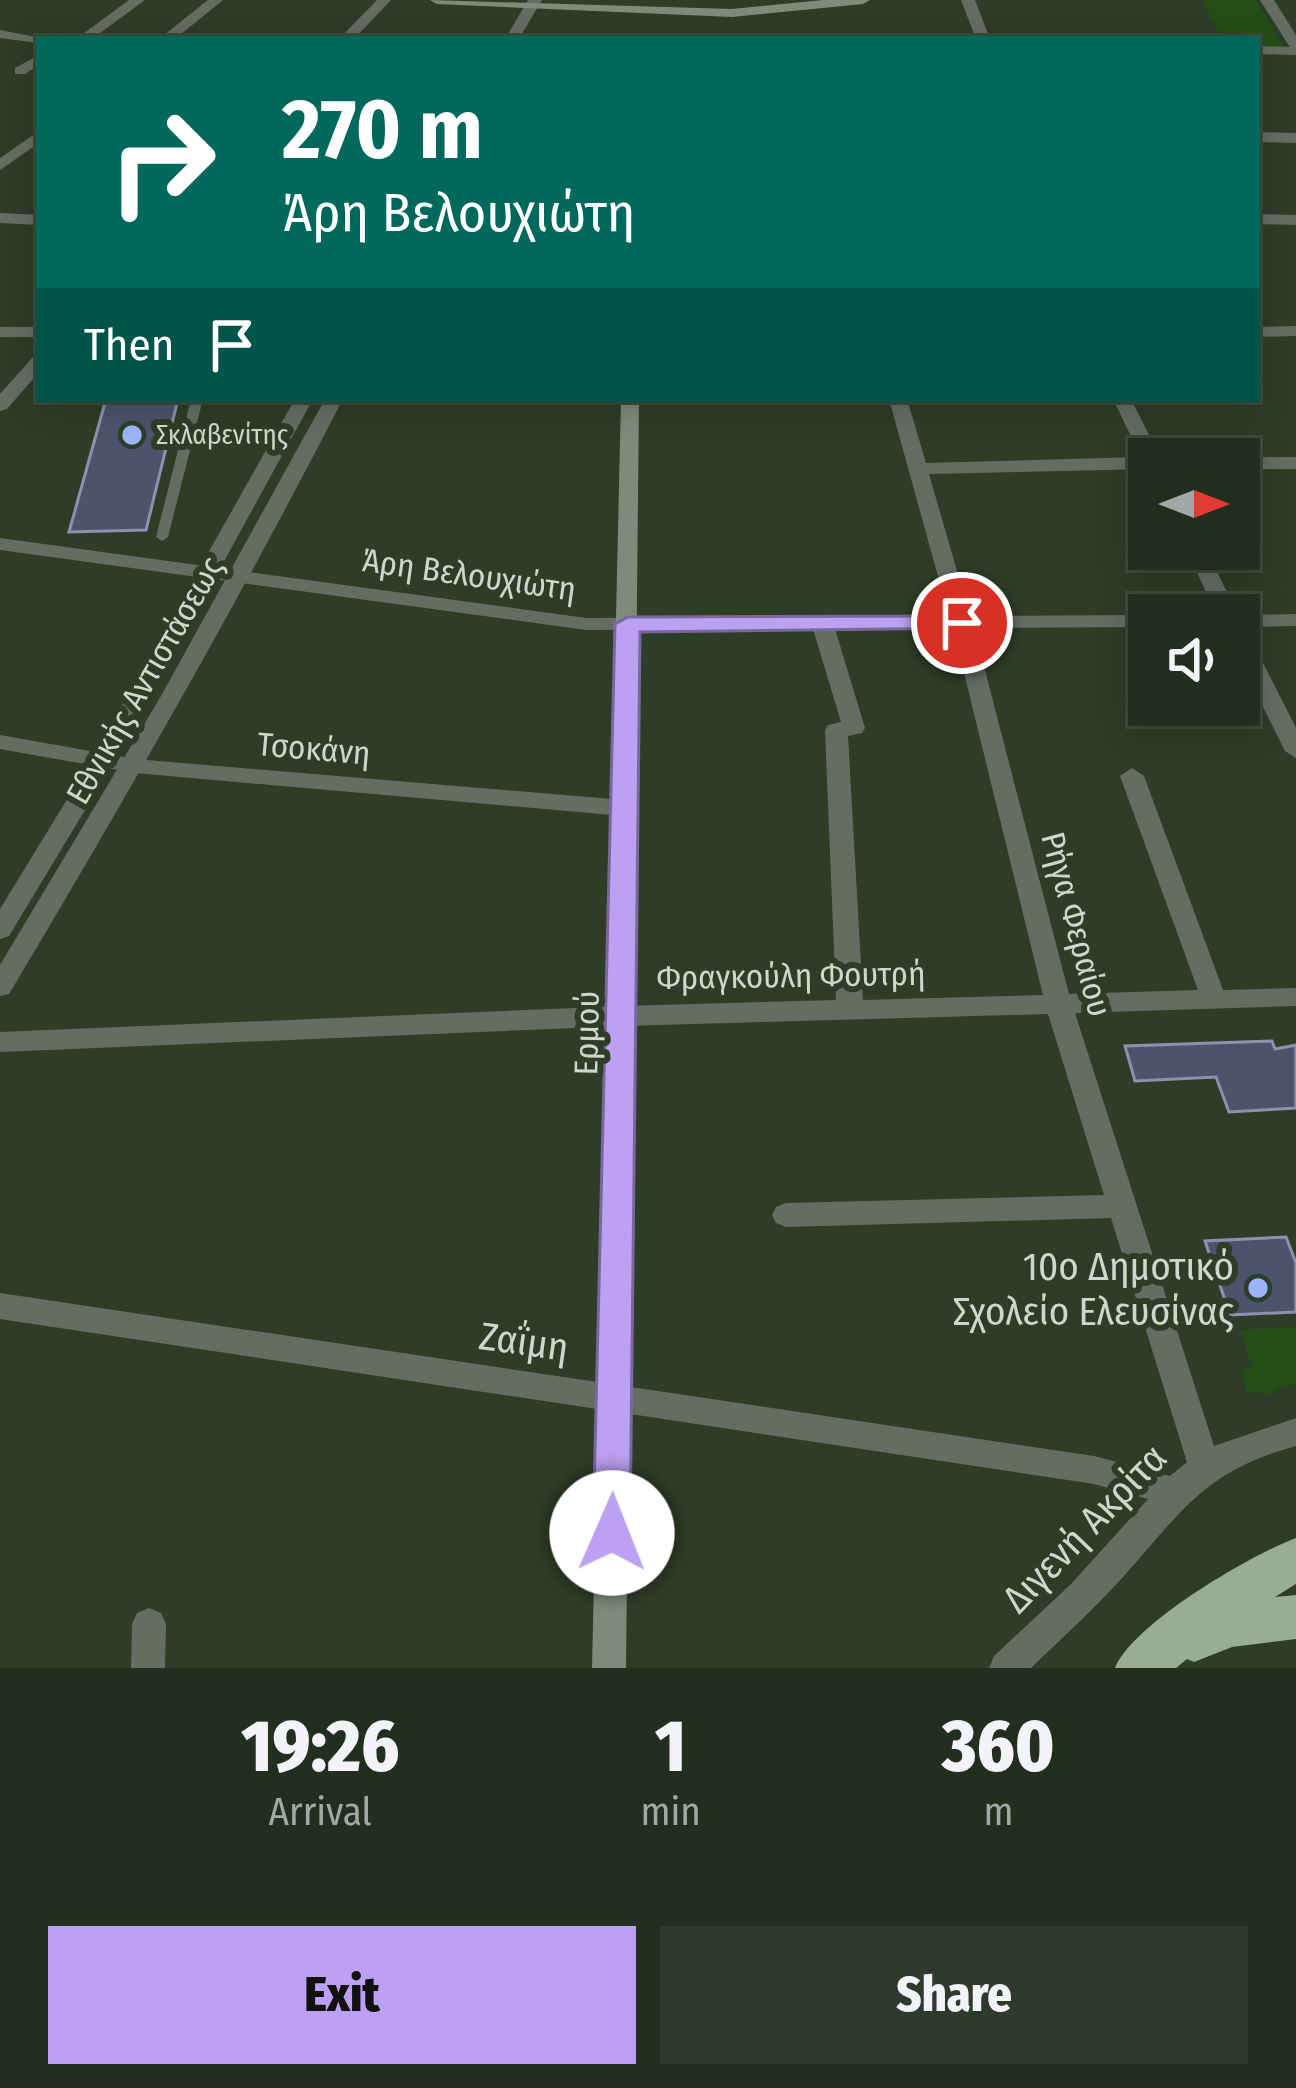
<!DOCTYPE html>
<meta charset="utf-8">
<style>
:root{--surface:#222e1e;--page:#2e3a2b;--text:#f1f3f6;--muted:#a2a8a4;--line:#3f4a3c;--accent:#bca0f2}
body{margin:0;font-family:"Fira Sans Condensed",sans-serif;background:var(--page);color:var(--text);height:100vh;display:flex;flex-direction:column;font-size:45px;white-space:nowrap}
*{box-sizing:border-box;margin:0}
p{font-size:39px;color:var(--muted)}
.icon{flex:none;width:66px;height:66px;fill:none;stroke:currentColor;stroke-width:2;stroke-linecap:round;stroke-linejoin:round}
.map{position:relative;height:1668px;overflow:hidden}
.details{display:flex;flex-direction:column;background:var(--surface);flex:1}
.details>*{flex:none}
.hud{position:absolute;left:36px;top:36px;width:1224px;height:366px;border-radius:0px;box-shadow:0 6px 30px #0003,0 0 0 3px var(--line);background:#00695c;color:#fff;overflow:hidden}
.needle{width:78px;rotate:90deg}
.controls{position:absolute;left:1128px;top:438px;display:grid;gap:24px}
.controls a{display:grid;place-items:center;width:132px;height:132px;border-radius:0px;background:var(--surface);box-shadow:0 6px 30px #0003,0 0 0 3px var(--line);font-size:60px}
.pin{position:absolute;display:grid;place-items:center;width:102px;height:102px;color:#fff;margin:-51px;border:6px solid #fff;border-radius:50%;box-shadow:0 3px 12px #0007}
.me{position:absolute;width:132px;margin:-66px;rotate:1deg;stroke-linejoin:round;filter:drop-shadow(0 0 9px #0008)}
.turn{display:flex;align-items:center;gap:42px;height:252px;padding:0 48px;font-size:54px}
.turn .icon{width:156px;height:156px;stroke-width:2.5}
.turn b{display:block;font-size:84px;line-height:102px}
.then{display:flex;align-items:center;height:114px;padding:0 48px;background:#0003;gap:24px;font-size:45px}
.eta{display:flex;justify-content:space-evenly;align-items:center;height:204px;text-align:center}
.eta b{font-size:72px;font-weight:800;line-height:84px}
.action{display:flex;gap:24px;margin-top:auto;padding:24px 48px}
.action a{flex:1;height:138px;border-radius:0px;background:var(--accent);color:#111;font-size:48px;font-weight:800;line-height:138px;text-align:center}
.action a+a{background:var(--page);color:var(--text)}
.map>svg:first-child{display:block}
.green{fill:#254e17}
.building{fill:#4b546c;stroke:#8993ad;stroke-width:3}
.lines{fill:none;stroke-linecap:round;stroke-linejoin:round}
.service{fill:#656d63;fill-rule:evenodd}
.minor{fill:#656d63;fill-rule:evenodd}
.tertiary{fill:#656d63;fill-rule:evenodd}
.secondary{fill:#7e8b7b;fill-rule:evenodd}
.trunk{fill:#9aac95;fill-rule:evenodd}
.route{fill:#bca0f2;stroke:#7a689d;stroke-width:3}
.poi-dot{fill:#9bb5fd;stroke:#2d3d28;stroke-width:4.5}
.labels{text-anchor:middle;stroke-width:12;stroke-linejoin:round;paint-order:stroke}
.far-poi-label{font-size:27px;fill:#cdd7cb;stroke:#2d3d28;text-anchor:start}
.street-label{font-size:33px;fill:#cdd7cb;stroke:#2d3d28}
.near-poi-label{font-size:39px;fill:#cdd7cb;stroke:#2d3d28;text-anchor:end}
.near-street-label{font-size:39px;fill:#cdd7cb;stroke:#2d3d28}
</style>
<div class="map">
<svg width="1296" height="1668" viewBox="0 0 1296 1668">
<rect width="100%" height="100%" fill="#2d3d28"/>
<g class="green">
<polygon points="1202,0 1256,0 1285,49 1257,49 1257,39 1222,39"/>
<polygon points="1296,1327 1296,1384 1277,1388 1272,1395 1247,1391 1240,1371 1252,1366 1240,1330"/>
</g>
<g class="building">
<polygon points="106,399 178,399 146,530 69,532"/>
<polygon points="1272,1041 1275,1049 1296,1045 1296,1108 1229,1112 1216,1077 1135,1081 1125,1046"/>
<polygon points="1286,1237 1296,1263 1296,1312 1230,1315 1205,1241"/>
</g>
<g class="lines">
<polygon class="service" points="191,399 203,399 168,537 162,541 156,537"/>
<g class="minor">
<polygon points="129,0 145,0 92,39 76,39"/>
<polygon points="208,0 223,0 175,39 159,39"/>
<polygon points="377,0 391,0 354,39 339,39"/>
<polygon points="961,0 975,0 990,39 976,39"/>
<polygon points="0,30 46,39 39,39 39,43 0,38"/>
<polygon points="1257,46 1296,47 1296,55 1257,54"/>
<polygon points="39,55 39,65 25,74 15,74 15,68"/>
<polygon points="39,131 39,143 0,170 0,158"/>
<polygon points="1257,132 1296,133 1296,143 1257,142"/>
<polygon points="0,213 39,215 39,225 0,223"/>
<polygon points="1257,214 1296,215 1296,225 1257,224"/>
<polygon points="39,356 39,372 7,409 0,411 0,394 33,357"/>
<path d="M889,399H907L926,463L1141,457L1113,399H1131L1161,459H1149V469L929,474L970,616L1149,615H1151L1149,627L974,628L1069,994L1198,990L1120,776L1132,768L1144,776L1223,990L1296,988V1006L1075,1013L1214,1446L1296,1418V1446C1204,1471 1183,1510 1123,1577C1094,1609 1062,1638 1031,1668H989L994,1656L1071,1584L1148,1499L1094,1484L0,1319V1293L1094,1456L1170,1476L1187,1462L1111,1218L786,1227L776,1223L772,1215L776,1207L786,1203L1104,1195L1048,1014L622,1026L613,1023L609,1016L613,1009L622,1006L836,1000L825,730L828,725L841,722L813,629L586,630L0,550V538L586,618L949,616ZM953,628L1043,995L863,1000L848,736L862,733L865,728L835,629Z"/>
<polygon points="1239,457 1296,457 1296,469 1239,469 1239,459 1232,459"/>
<polygon points="1186,549 1206,549 1238,615 1296,614 1296,626 1239,627 1239,615 1217,615"/>
<polygon points="1239,631 1250,637 1296,728 1296,758 1285,751 1239,659"/>
<polygon points="0,735 135,759 624,800 636,808 624,816 135,773 0,749"/>
<polygon points="149,1608 161,1613 166,1624 165,1668 131,1668 132,1624 137,1613"/>
</g>
<g class="tertiary">
<polygon points="528,0 542,0 519,39 505,39"/>
<polygon points="1260,0 1274,0 1296,35 1296,50 1291,49"/>
<polygon points="1296,326 1296,336 1257,337 1257,327"/>
<rect x="0" y="327" width="39" height="10"/>
<polygon points="295,399 313,399 114,762 9,936 0,939 0,909 90,762"/>
<path d="M325,399H343C239,601 126,798 9,994L0,996V965L161,696Z"/>
<polygon points="622,1006 631,1009 635,1016 631,1023 622,1026 0,1052 0,1032"/>
</g>
<g class="secondary">
<polygon points="430,0 732,9 823,0 870,0 863,4 732,17 437,4"/>
<polygon points="621,399 639,399 626,1668 592,1668"/>
</g>
<path class="trunk" d="M1296,1538V1584L1275,1597L1296,1595V1639L1232,1647L1194,1662L1187,1659L1176,1668H1115C1134,1623 1249,1556 1296,1538Z"/>
</g>
<polygon class="route" points="962,616 971,618 971,628 640,632 630,1533 625,1545 612,1550 598,1545 593,1533 615,624 628,617"/>
<g class="poi-dot">
<circle cx="132" cy="435" r="12"/>
<circle cx="1258" cy="1288" r="12"/>
</g>
<g class="labels">
<g class="far-poi-label">
<text x="156" y="444">Σκλαβενίτης</text>
</g>
<g class="street-label">
<text transform="translate(469 574) rotate(8)" y="12">Άρη Βελουχιώτη</text>
<text transform="translate(144 680) rotate(-60)" y="12">Εθνικής Αντιστάσεως</text>
<text transform="translate(314 748) rotate(5)" y="12">Τσοκάνη</text>
<text transform="translate(1077 924) rotate(75)" y="12">Ρήγα Φεραίου</text>
<text transform="translate(791 975) rotate(-1)" y="12">Φραγκούλη Φουτρή</text>
<text transform="translate(586 1033) rotate(-89)" y="12">Ερμού</text>
</g>
<g class="near-poi-label">
<text x="1234" y="1280">10ο Δημοτικό<tspan x="1234" dy="45">Σχολείο Ελευσίνας</tspan></text>
</g>
<g class="near-street-label">
<text transform="translate(524 1341) rotate(8)" y="14">Ζαΐμη</text>
<text transform="translate(1084 1528) rotate(-46)" y="14">Διγενή Ακρίτα</text>
</g>
</g>
</svg>
<div class="controls">
<a><svg class="needle" viewBox="-14 -14 28 28"><path d="M0-13l5 13h-10z" fill="#e53935"/><path d="M0 13l5-13h-10z" fill="#a2a8a4"/></svg></a>
<a><svg class="icon" aria-label="sound" viewBox="0 0 24 24"><path d="M4 9h4l5-4v14l-5-4H4zM17 9q2 3 0 6"/></svg></a>
</div>
<div class="pin" style="left:962px;top:623px;background:#d93025"><svg class="icon" aria-label="arrive" viewBox="0 0 24 24"><path d="M6 21V4h12l-3 4 3 4H6"/></svg></div>
<svg class="me" style="left:612px;top:1533px" viewBox="-20 -20 40 40"><circle r="19" fill="#fff"/><path d="M0-13L10 11 0 6-10 11z" fill="#bca0f2"/></svg>
<div class="hud">
<div class="turn"><svg class="icon" aria-label="right" viewBox="0 0 24 24"><path d="M7 20v-9h11M14 6l5 5-5 5"/></svg><div><b>270 m</b>Άρη Βελουχιώτη</div></div>
<div class="then">Then<svg class="icon" aria-label="arrive" viewBox="0 0 24 24"><path d="M6 21V4h12l-3 4 3 4H6"/></svg></div>
</div>
</div>
<section class="details">
<div class="eta">
<div><b>19:26</b><p>Arrival</p></div>
<div><b>1</b><p>min</p></div>
<div><b>360</b><p>m</p></div>
</div>
<div class="action"><a>Exit</a><a>Share</a></div>
</section>
